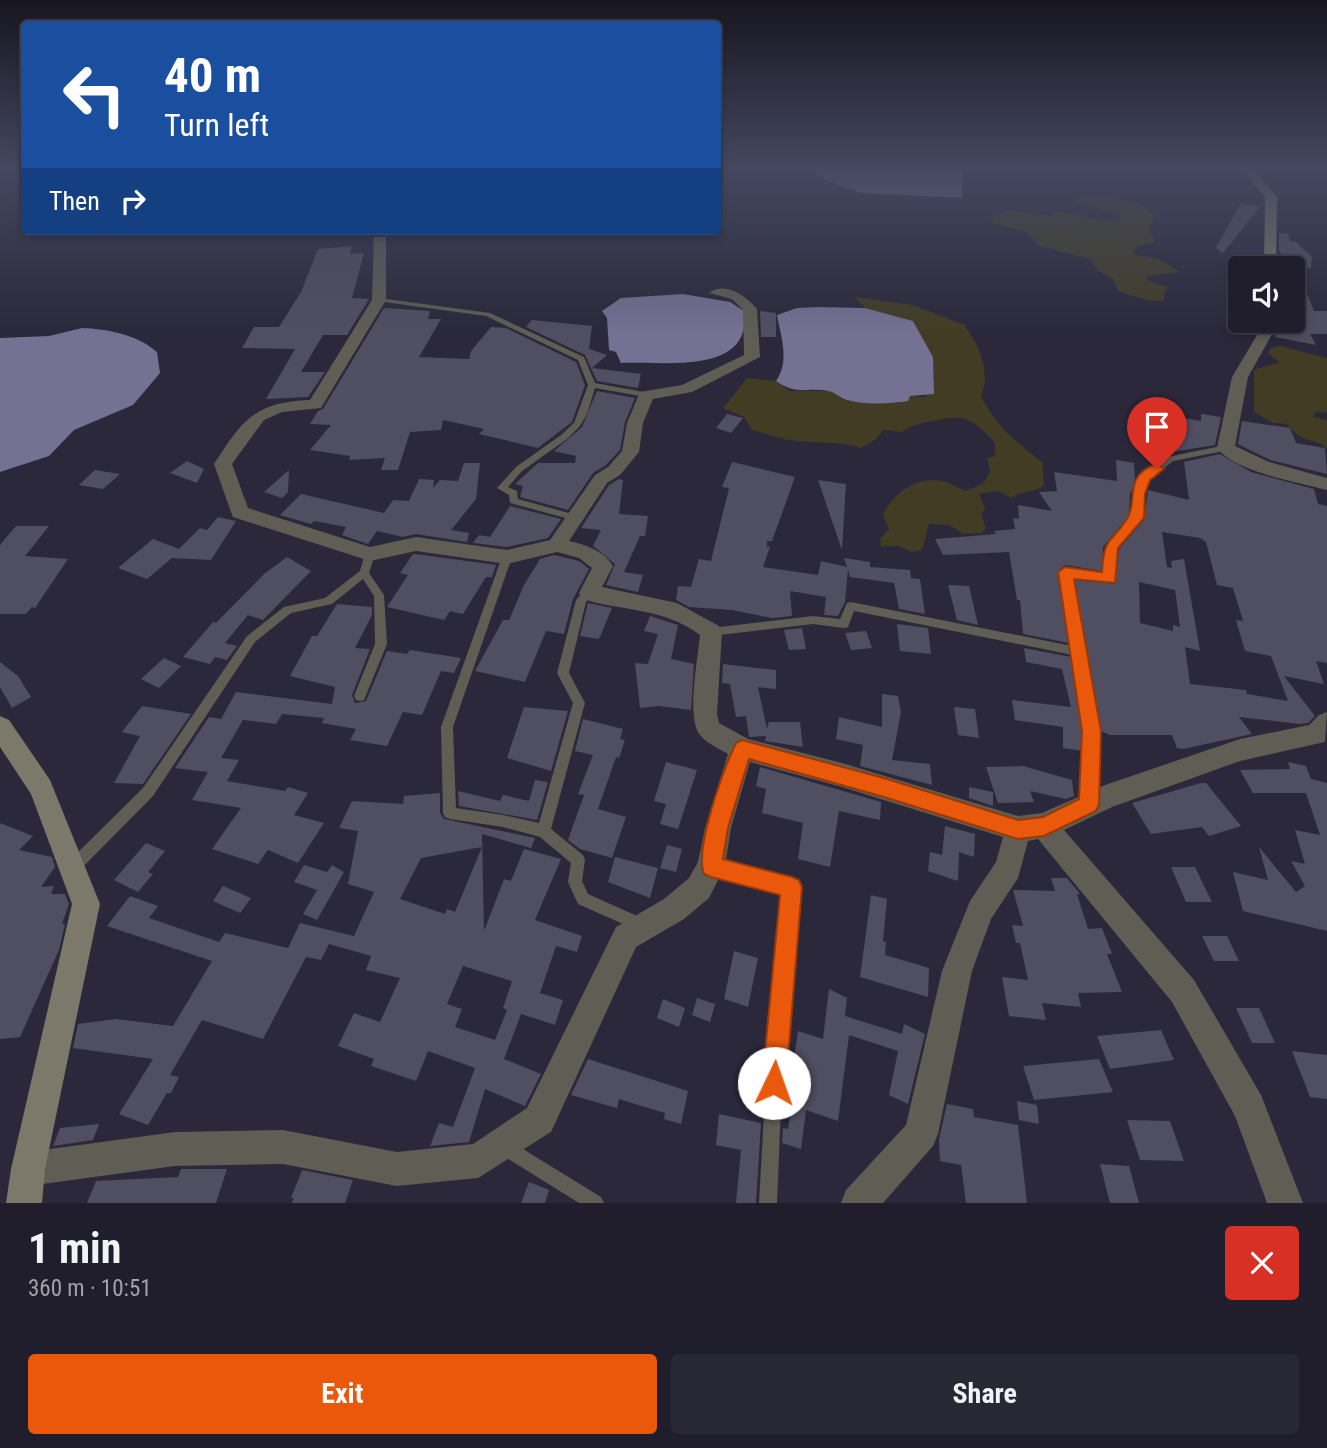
<!DOCTYPE html>
<meta charset="utf-8">
<style>
:root{--surface:#201e2c;--page:#282734;--text:#f1f3f6;--muted:#a2a2a9;--line:#3d3c48;--accent:#ea580c}
body{margin:0;font-family:"Roboto Condensed",sans-serif;background:var(--page);color:var(--text);height:100vh;display:flex;flex-direction:column;font-size:26px;white-space:nowrap}
*{box-sizing:border-box;margin:0}
p{font-size:23px;color:var(--muted)}
.icon{flex:none;width:38px;height:38px;fill:none;stroke:currentColor;stroke-width:2;stroke-linecap:round;stroke-linejoin:round}
.map{position:relative;height:1203px;overflow:hidden}
.sheet{display:flex;flex-direction:column;background:var(--surface);flex:1}
.sheet>*{flex:none}
.banner{position:absolute;left:21px;top:21px;width:700px;height:214px;border-radius:7px;box-shadow:0 4px 10px #0003,0 0 0 2px var(--line);background:#1a4fa0;color:#fff;overflow:hidden}
.buttons{position:absolute;left:1228px;top:256px;display:grid;gap:14px}
.buttons a{display:grid;place-items:center;width:77px;height:77px;border-radius:7px;background:var(--surface);box-shadow:0 4px 10px #0003,0 0 0 2px var(--line);font-size:35px}
.pin{position:absolute;display:grid;place-items:center;width:60px;height:60px;color:#fff;margin:-72px -30px;border-radius:50% 50% 50% 0;rotate:-45deg;box-shadow:0 0 7px #0007}
.pin .icon{rotate:45deg}
.me{position:absolute;width:77px;margin:-38px;rotate:3deg;stroke-linejoin:round;filter:drop-shadow(0 0 5px #0008)}
.turn{display:flex;align-items:center;gap:24px;height:147px;padding:0 28px;font-size:32px}
.turn .icon{width:91px;height:91px;stroke-width:2.5}
.turn b{display:block;font-size:49px;line-height:60px}
.then{display:flex;align-items:center;height:66px;padding:0 28px;background:#0003;gap:14px;font-size:26px}
.round{display:grid;place-items:center;flex:none;width:74px;height:74px;border-radius:7px;background:var(--page)}
.headline{display:flex;align-items:center;justify-content:space-between;height:119px;padding:0 28px}
h1{font-size:42px;font-weight:700;line-height:52px}
.cta{display:flex;gap:14px;margin-top:auto;padding:14px 28px}
.cta a{flex:1;height:80px;border-radius:7px;background:var(--accent);color:#fff;font-size:28px;font-weight:700;line-height:80px;text-align:center}
.cta a+a{background:var(--page);color:var(--text)}
.map>svg:first-child{display:block}
.green{fill:#413c23}
.water{fill:#747192}
.building{fill:#504e61;fill-rule:evenodd}
.lines{fill:none;stroke-linecap:round;stroke-linejoin:round}
.lane{fill:#5f5d54;fill-rule:evenodd}
.street{fill:#5f5d54;fill-rule:evenodd}
.secondary{fill:#7c796b;fill-rule:evenodd}
.route{fill:#ea580c;stroke:#983908;stroke-width:2}
</style>
<div class="map">
<svg width="1327" height="1203" viewBox="0 0 1327 1203">
<rect width="100%" height="100%" fill="#2a283a"/>
<g class="green">
<path d="M1100,197L1140,203L1153,215L1152,226L1148,229L1155,242L1137,246L1133,254L1159,259L1180,272L1147,276V280L1169,288L1164,291V301L1146,300L1118,291L1113,279L1097,270L1090,259L1040,246L1026,232L994,223L990,219C1005,206 1027,213 1044,215C1050,216 1053,212 1060,212C1081,214 1099,222 1120,219L1115,213L1073,202L1075,199Z"/>
<path d="M855,297L913,305L965,325L979,349L984,366L985,383L981,396C996,426 1017,443 1043,463L1044,485C1033,494 1022,490 1011,498L999,491L979,494L985,508L981,515L986,528L981,533L963,534L949,525L929,524L922,550L912,552L898,546L881,547L880,539L889,529L883,515C891,495 917,475 941,481C949,482 958,488 966,491L984,483L990,471L987,458L995,456V443C973,419 965,413 933,421C921,423 911,425 902,432L884,430L875,440L861,448C836,440 814,444 789,440C777,438 764,433 752,430L744,417L723,408L747,378L776,381L790,391H831L845,400L865,402L899,403L909,396L925,397L933,357L913,321L865,308Z"/>
<path d="M1280,346L1327,358V413L1316,412L1313,417L1327,420V449C1316,437 1302,445 1287,424L1273,423L1254,412V370L1279,362L1268,353L1271,348Z"/>
</g>
<g class="water">
<polygon points="807,166 963,166 962,198 860,193 821,178"/>
<path d="M683,294L730,302L744,311C753,376 663,361 621,363L616,352L609,350L607,318L602,311L621,298Z"/>
<path d="M817,307L865,308L913,321L933,357L934,394L910,396L908,401C891,404 864,405 847,400C840,398 835,392 828,391C804,387 798,396 776,381C790,362 781,337 777,315L797,308Z"/>
<path d="M82,328C108,329 138,335 157,352L160,373L133,405L74,430L49,456L0,472V338L49,336Z"/>
</g>
<g class="building">
<polygon points="1241,203 1260,207 1223,253 1216,248"/>
<polygon points="1279,233 1288,234 1290,241 1296,242 1312,257 1311,268 1297,268 1314,311 1327,311 1327,334 1310,334 1316,345 1275,337 1282,320 1293,320 1293,267 1279,251"/>
<polygon points="352,246 350,254 364,253 352,298 369,299 347,335 323,335 301,372 325,372 308,397 266,399 295,349 242,348 254,327 279,327 301,292 318,249"/>
<polygon points="384,308 430,311 428,319 441,319 419,357 469,359 471,351 491,327 506,328 576,362 585,385 572,422 538,448 479,434 484,429 443,420 441,430 410,432 398,470 381,470 385,458 349,460 350,456 310,450 331,425 310,424 318,411 323,409"/>
<polygon points="760,311 776,313 776,337 761,337"/>
<polygon points="532,320 592,326 589,349 607,355 592,368 641,374 638,388 597,381 585,355 526,327"/>
<polygon points="597,391 635,398 625,422 620,450 606,465 593,473 568,510 520,497 523,486 515,484 538,463 575,463 576,456 554,451 582,427"/>
<polygon points="727,414 743,418 731,433 716,428"/>
<polygon points="1159,414 1201,421 1201,414 1221,417 1215,445 1171,452 1161,440 1148,438 1141,417 1160,416"/>
<polygon points="1242,421 1290,428 1296,443 1325,448 1327,474 1270,460 1238,444"/>
<path d="M1220,454L1251,472L1314,489L1318,504L1327,506V663L1316,661L1324,684L1284,676L1315,716L1308,723L1299,724L1239,717L1252,734L1183,749L1177,748L1172,735H1110L1101,731L1074,580L1115,584L1119,549L1144,520L1148,490L1189,500L1184,462ZM1162,532L1200,538L1206,542L1217,585L1233,588L1243,621L1236,620L1245,651L1271,656L1288,701L1247,694L1246,690L1190,684L1185,647L1200,651L1184,559L1171,561L1172,568L1167,567ZM1139,582L1175,590L1180,627L1173,625V631L1140,623Z"/>
<polygon points="1116,460 1134,463 1135,484 1130,494 1129,516 1103,547 1102,571 1065,565 1058,571 1069,643 1023,634 1020,600 1017,600 1009,552 943,555 935,539 996,534 994,531 1015,529 1013,518 1019,519 1018,505 1052,511 1039,492 1057,491 1054,472 1117,481"/>
<polygon points="187,461 204,469 197,483 170,473"/>
<polygon points="732,462 795,477 772,541 767,541 767,547 770,547 763,567 818,575 821,561 847,567 844,558 870,562 870,567 910,570 911,578 920,579 925,614 899,609 894,583 850,577 848,569 845,602 838,616 824,615 826,597 790,591 792,616 772,618 732,610 689,607 676,600 678,586 691,587 699,559 711,561 729,488 722,487"/>
<polygon points="464,463 480,463 476,499 451,530 469,533 467,542 416,534 403,537 377,531 368,544 342,535 346,527 314,521 311,524 280,515 301,494 384,513 393,500 409,501 419,479 434,480 433,488 440,480 458,481"/>
<polygon points="95,470 120,474 103,489 79,485"/>
<polygon points="289,470 288,492 282,498 264,492"/>
<polygon points="619,479 623,480 619,514 648,516 645,536 640,536 624,572 643,575 638,592 606,585 615,564 593,546 601,530 581,528 609,485"/>
<polygon points="818,480 846,484 842,550"/>
<polygon points="510,506 561,519 548,538 507,547 473,543 479,535 490,537"/>
<polygon points="218,517 236,521 211,560 172,558 147,579 118,568 153,539 179,549 200,528 207,530"/>
<polygon points="16,526 49,526 25,556 68,559 35,608 32,607 26,614 0,614 0,545"/>
<polygon points="413,554 416,554 496,565 492,577 486,577 463,614 450,611 444,620 387,607 408,575 400,573"/>
<polygon points="554,555 579,561 589,569 573,599 564,634 546,631 525,682 475,671 503,620 509,620 524,585 540,559"/>
<polygon points="287,557 311,571 263,620 248,615 225,643 237,646 227,660 215,657 210,664 183,657 213,622 216,623 264,574"/>
<polygon points="948,585 969,586 978,625 957,620"/>
<polygon points="588,603 612,608 599,639 580,636"/>
<polygon points="337,604 372,607 372,615 355,648 370,649 352,695 355,703 366,701 387,651 407,654 410,650 461,658 454,673 441,671 422,715 403,712 387,746 350,740 356,729 322,723 324,718 282,714 276,724 243,720 221,758 239,760 227,781 285,791 288,787 308,793 294,815 324,823 298,863 268,850 258,864 212,849 241,808 192,800 208,772 175,768 209,717 221,719 236,692 332,704 335,687 290,676 312,636 317,636"/>
<polygon points="650,616 678,625 671,659 694,664 691,710 658,706 640,708 635,663 648,664 658,634 644,631"/>
<polygon points="897,624 928,628 931,654 900,651"/>
<polygon points="802,628 806,649 789,650 784,630"/>
<polygon points="866,631 872,648 851,650 845,633"/>
<polygon points="1024,648 1071,657 1083,729 1083,751 1063,748 1063,727 1015,720 1012,700 1071,707 1062,669 1026,662"/>
<polygon points="164,658 181,666 159,688 141,679"/>
<polygon points="0,662 18,676 31,697 12,708 0,687"/>
<polygon points="723,664 776,670 776,689 758,687 767,729 769,722 800,722 803,747 765,741 766,736 749,737 746,716 736,717 730,684 722,683"/>
<polygon points="882,694 898,696 901,712 892,760 930,764 932,785 860,766 863,745 836,739 839,717 882,727"/>
<polygon points="142,706 191,714 143,784 114,783 140,736 122,732"/>
<polygon points="524,707 568,711 551,771 507,758"/>
<polygon points="954,707 975,709 979,738 958,735"/>
<polygon points="583,719 623,729 620,739 625,740 619,758 616,757 598,809 626,817 612,858 580,849 568,840 584,795 578,794 593,755 575,751"/>
<polygon points="666,762 697,770 678,829 660,824 666,804 654,801"/>
<polygon points="1288,762 1306,766 1311,779 1327,783 1327,931 1243,911 1233,872 1268,880 1259,847 1296,892 1305,886 1291,861 1305,864 1295,830 1320,835 1306,793 1253,793 1240,770 1290,769"/>
<polygon points="1023,766 1072,780 1074,796 1066,799 1030,791 1034,802 998,803 986,767"/>
<polygon points="760,767 881,802 880,820 839,811 830,867 798,859 803,823 762,813 766,789 756,786"/>
<polygon points="535,780 548,782 537,820 459,806 458,791 500,801 503,795 529,801"/>
<polygon points="1201,783 1206,783 1241,826 1209,836 1202,827 1151,834 1132,803"/>
<polygon points="969,787 993,792 993,806 969,798"/>
<path d="M440,793V813L444,819L535,838L531,848L482,834L484,931L504,879L511,881L524,849L561,859L535,920L582,936L577,952L556,946L540,993L563,1000L555,1025L521,1014L504,1059L541,1074L525,1106L485,1089L469,1142L430,1146L439,1123L453,1127L475,1068L428,1051L416,1081L371,1066L374,1059L338,1046L354,1013L380,1022L400,978L366,970L371,956L329,944L321,960L306,957L263,1039L202,1020L170,1075L179,1077L171,1093H167L148,1125L119,1114L153,1059L73,1048L78,1024L116,1019L173,1026L212,961L107,926L130,896L158,906L149,918L219,942L225,933L288,948L300,923L354,936L374,892L348,884L358,831L339,828L352,801L403,804L404,796ZM482,847L455,912L447,909L445,914L400,899L421,858ZM463,966L512,981L503,1008L507,1010L495,1040L455,1027L462,1009L447,1004Z"/>
<polygon points="0,823 33,836 19,850 52,857 55,867 41,887 54,886 51,894 65,894 69,904 62,924 65,924 59,950 20,1037 0,1039"/>
<polygon points="945,826 975,834 974,857 959,852 958,881 928,871 930,852 942,855"/>
<polygon points="146,843 165,851 148,872 153,874 138,892 114,880"/>
<polygon points="667,845 682,849 676,872 660,868"/>
<polygon points="615,857 658,868 650,898 608,882"/>
<polygon points="304,865 327,872 332,865 344,872 317,920 303,914 317,890 294,882"/>
<polygon points="1171,867 1195,867 1212,902 1186,902"/>
<polygon points="1051,878 1067,878 1080,894 1077,894 1088,929 1102,928 1112,954 1107,954 1122,992 1078,993 1081,1007 1042,1003 1046,1020 1009,1016 1002,977 1028,980 1020,943 1016,943 1012,925 1023,926 1013,890 1055,891"/>
<polygon points="223,886 251,898 240,913 213,901"/>
<polygon points="871,895 887,899 883,941 886,942 885,955 929,968 928,997 860,977"/>
<polygon points="1202,936 1227,936 1239,961 1214,961"/>
<polygon points="734,951 758,958 748,1007 724,999"/>
<polygon points="829,989 847,998 845,1016 902,1034 904,1024 925,1034 908,1104 889,1095 898,1051 849,1035 838,1121 806,1110 801,1149 782,1143 783,1128 788,1129 798,1060 794,1058 798,1031 823,1039"/>
<polygon points="697,998 715,1004 710,1022 692,1015"/>
<polygon points="663,999 685,1008 679,1027 657,1018"/>
<polygon points="1236,1008 1259,1008 1275,1043 1252,1043"/>
<polygon points="1161,1030 1174,1060 1110,1069 1097,1036"/>
<polygon points="1292,1051 1327,1055 1327,1099 1310,1097"/>
<polygon points="588,1059 688,1091 681,1124 664,1119 665,1113 619,1099 617,1108 571,1095"/>
<polygon points="1099,1059 1113,1092 1034,1100 1023,1066"/>
<polygon points="1017,1101 1037,1105 1039,1124 1019,1120"/>
<polygon points="947,1104 973,1109 974,1117 1018,1125 1027,1203 966,1203 961,1165 940,1161 939,1139"/>
<polygon points="719,1114 761,1123 756,1203 736,1203 741,1150 716,1145"/>
<polygon points="1127,1120 1170,1121 1184,1161 1140,1160"/>
<polygon points="99,1124 93,1140 53,1146 60,1128"/>
<polygon points="1100,1164 1129,1166 1139,1203 1110,1203"/>
<polygon points="181,1169 227,1169 216,1203 87,1203 96,1181 178,1177"/>
<polygon points="302,1170 353,1180 345,1203 292,1203 294,1198 291,1198"/>
<polygon points="529,1182 549,1190 545,1203 521,1203"/>
</g>
<g class="lines">
<g class="lane">
<polygon points="379,298 490,313 584,357 595,383 649,393 650,395 646,397 595,388 587,414 580,426 567,439 522,471 508,487 517,491 518,499 576,515 578,517 576,519 573,520 510,503 509,495 497,488 516,467 561,435 574,423 588,385 578,360 486,316 377,301 377,299"/>
<polygon points="1226,445 1230,448 1229,450 1173,461 1149,480 1143,494 1142,518 1116,548 1113,582 1109,583 1071,577 1098,731 1095,805 1094,809 1089,811 1084,809 1083,805 1086,731 1073,655 854,611 848,627 844,628 813,624 711,636 707,635 706,632 707,629 711,628 813,616 840,619 847,603 851,602 1072,646 1060,572 1061,569 1065,568 1104,574 1106,547 1132,517 1133,494 1142,476 1167,457"/>
<polygon points="370,550 375,554 369,573 384,595 387,644 364,700 360,701 356,700 354,696 375,644 374,596 363,579 332,604 291,613 255,642 153,796 77,873 72,875 67,873 65,868 67,863 143,788 247,636 284,607 325,598 360,571 365,554"/>
<polygon points="507,553 512,557 453,727 456,808 503,815 539,823 573,703 557,673 576,600 585,590 593,590 594,593 586,602 569,673 585,703 551,829 583,855 585,860 582,881 588,894 646,920 648,925 646,930 641,932 578,904 568,882 571,863 540,837 503,827 450,819 445,817 443,813 441,727 502,557"/>
<polygon points="711,859 791,880 796,882 798,887 783,1059 777,1203 759,1203 767,1059 784,892 706,871 704,866 706,861"/>
<polygon points="505,1138 601,1197 604,1203 579,1203 499,1153 496,1147 499,1141"/>
</g>
<g class="street">
<path d="M374,231H386V300L321,408L282,412L264,420L232,464L248,508L370,547L416,537L507,550L550,540L595,475L608,467L622,451L627,423L640,392L682,385L744,355L743,310L732,299L709,293C725,281 746,296 757,309L760,357L692,392L653,399L643,423L639,452L620,475L607,483L569,541C586,545 603,550 613,566L602,587L677,603L719,626L722,632L717,714L719,723L748,739L842,763L1018,816L1042,813L1105,785L1240,739L1309,725L1319,715L1327,712L1325,742L1240,761L1112,807L1064,830L1194,980L1261,1095L1303,1203H1267L1235,1116L1172,1002L1038,839L1028,841L1018,878L991,919L972,971L938,1134L933,1146L883,1203H841L846,1190L906,1125L942,971L970,901L996,862L1003,837L842,787L750,762L731,828L725,866L709,898L684,919L636,947L551,1132L478,1178L397,1186L283,1164L175,1166L28,1186L16,1181L11,1169L16,1157L28,1152L175,1132L283,1130L397,1152L473,1144L527,1108L616,927L664,899L689,878L698,862L705,828L728,754C720,749 706,743 700,735C686,718 698,658 700,635C665,608 622,611 582,599L579,593L592,568L579,558L557,552L507,564L416,551L370,561L233,517L231,512L214,464C242,420 255,402 310,400L372,300Z"/>
<path d="M1266,320H1280L1248,377L1235,446L1269,462L1327,478V490C1298,482 1235,472 1217,448L1232,377Z"/>
</g>
<g class="secondary">
<polygon points="1239,166 1250,166 1277,197 1276,268 1264,268 1265,197"/>
<polygon points="0,716 9,720 50,780 100,904 45,1169 42,1203 6,1203 11,1169 72,904 31,794 0,747"/>
</g>
</g>
<linearGradient id="sky" x2="0" y2="1"><stop stop-color="#171620"/><stop offset="0.5" stop-color="#444860"/><stop offset="1" stop-color="#444860" stop-opacity="0"/></linearGradient>
<rect width="1327" height="334" fill="url(#sky)"/>
<path class="route" d="M1157,464L1164,469L1150,480L1145,494L1144,518L1118,548L1115,583L1074,579L1101,731L1099,805L1096,811L1044,836L1018,839L884,797L749,759L728,828L723,859L792,877L799,880L802,887L786,1083L783,1092L774,1096L765,1092L762,1083L780,895L711,877L704,874C694,849 724,768 736,743L742,740L884,778L1018,820L1043,817L1079,799L1082,731L1058,572L1065,567L1102,572C1104,536 1110,545 1127,519C1139,501 1122,475 1157,464Z"/>
</svg>
<div class="buttons">
<a><svg class="icon" aria-label="sound" viewBox="0 0 24 24"><path d="M4 9h4l5-4v14l-5-4H4zM17 9q2 3 0 6"/></svg></a>
</div>
<div class="pin" style="left:1157px;top:469px;background:#d93025"><svg class="icon" aria-label="arrive" viewBox="0 0 24 24"><path d="M6 21V4h12l-3 4 3 4H6"/></svg></div>
<svg class="me" style="left:774px;top:1083px" viewBox="-20 -20 40 40"><circle r="19" fill="#fff"/><path d="M0-13L10 11 0 6-10 11z" fill="#ea580c"/></svg>
<div class="banner">
<div class="turn"><svg class="icon" aria-label="left" viewBox="0 0 24 24"><path d="M17 20v-9H6M10 6l-5 5 5 5"/></svg><div><b>40 m</b>Turn left</div></div>
<div class="then">Then<svg class="icon" aria-label="right" viewBox="0 0 24 24"><path d="M7 20v-9h11M14 6l5 5-5 5"/></svg></div>
</div>
</div>
<section class="sheet">
<div class="headline"><div><h1>1 min</h1><p>360 m · 10:51</p></div><a class="round" style="background:#d93025;color:#fff"><svg class="icon" aria-label="close" viewBox="0 0 24 24"><path d="M6 6l12 12M18 6L6 18"/></svg></a></div>
<div class="cta"><a>Exit</a><a>Share</a></div>
</section>
